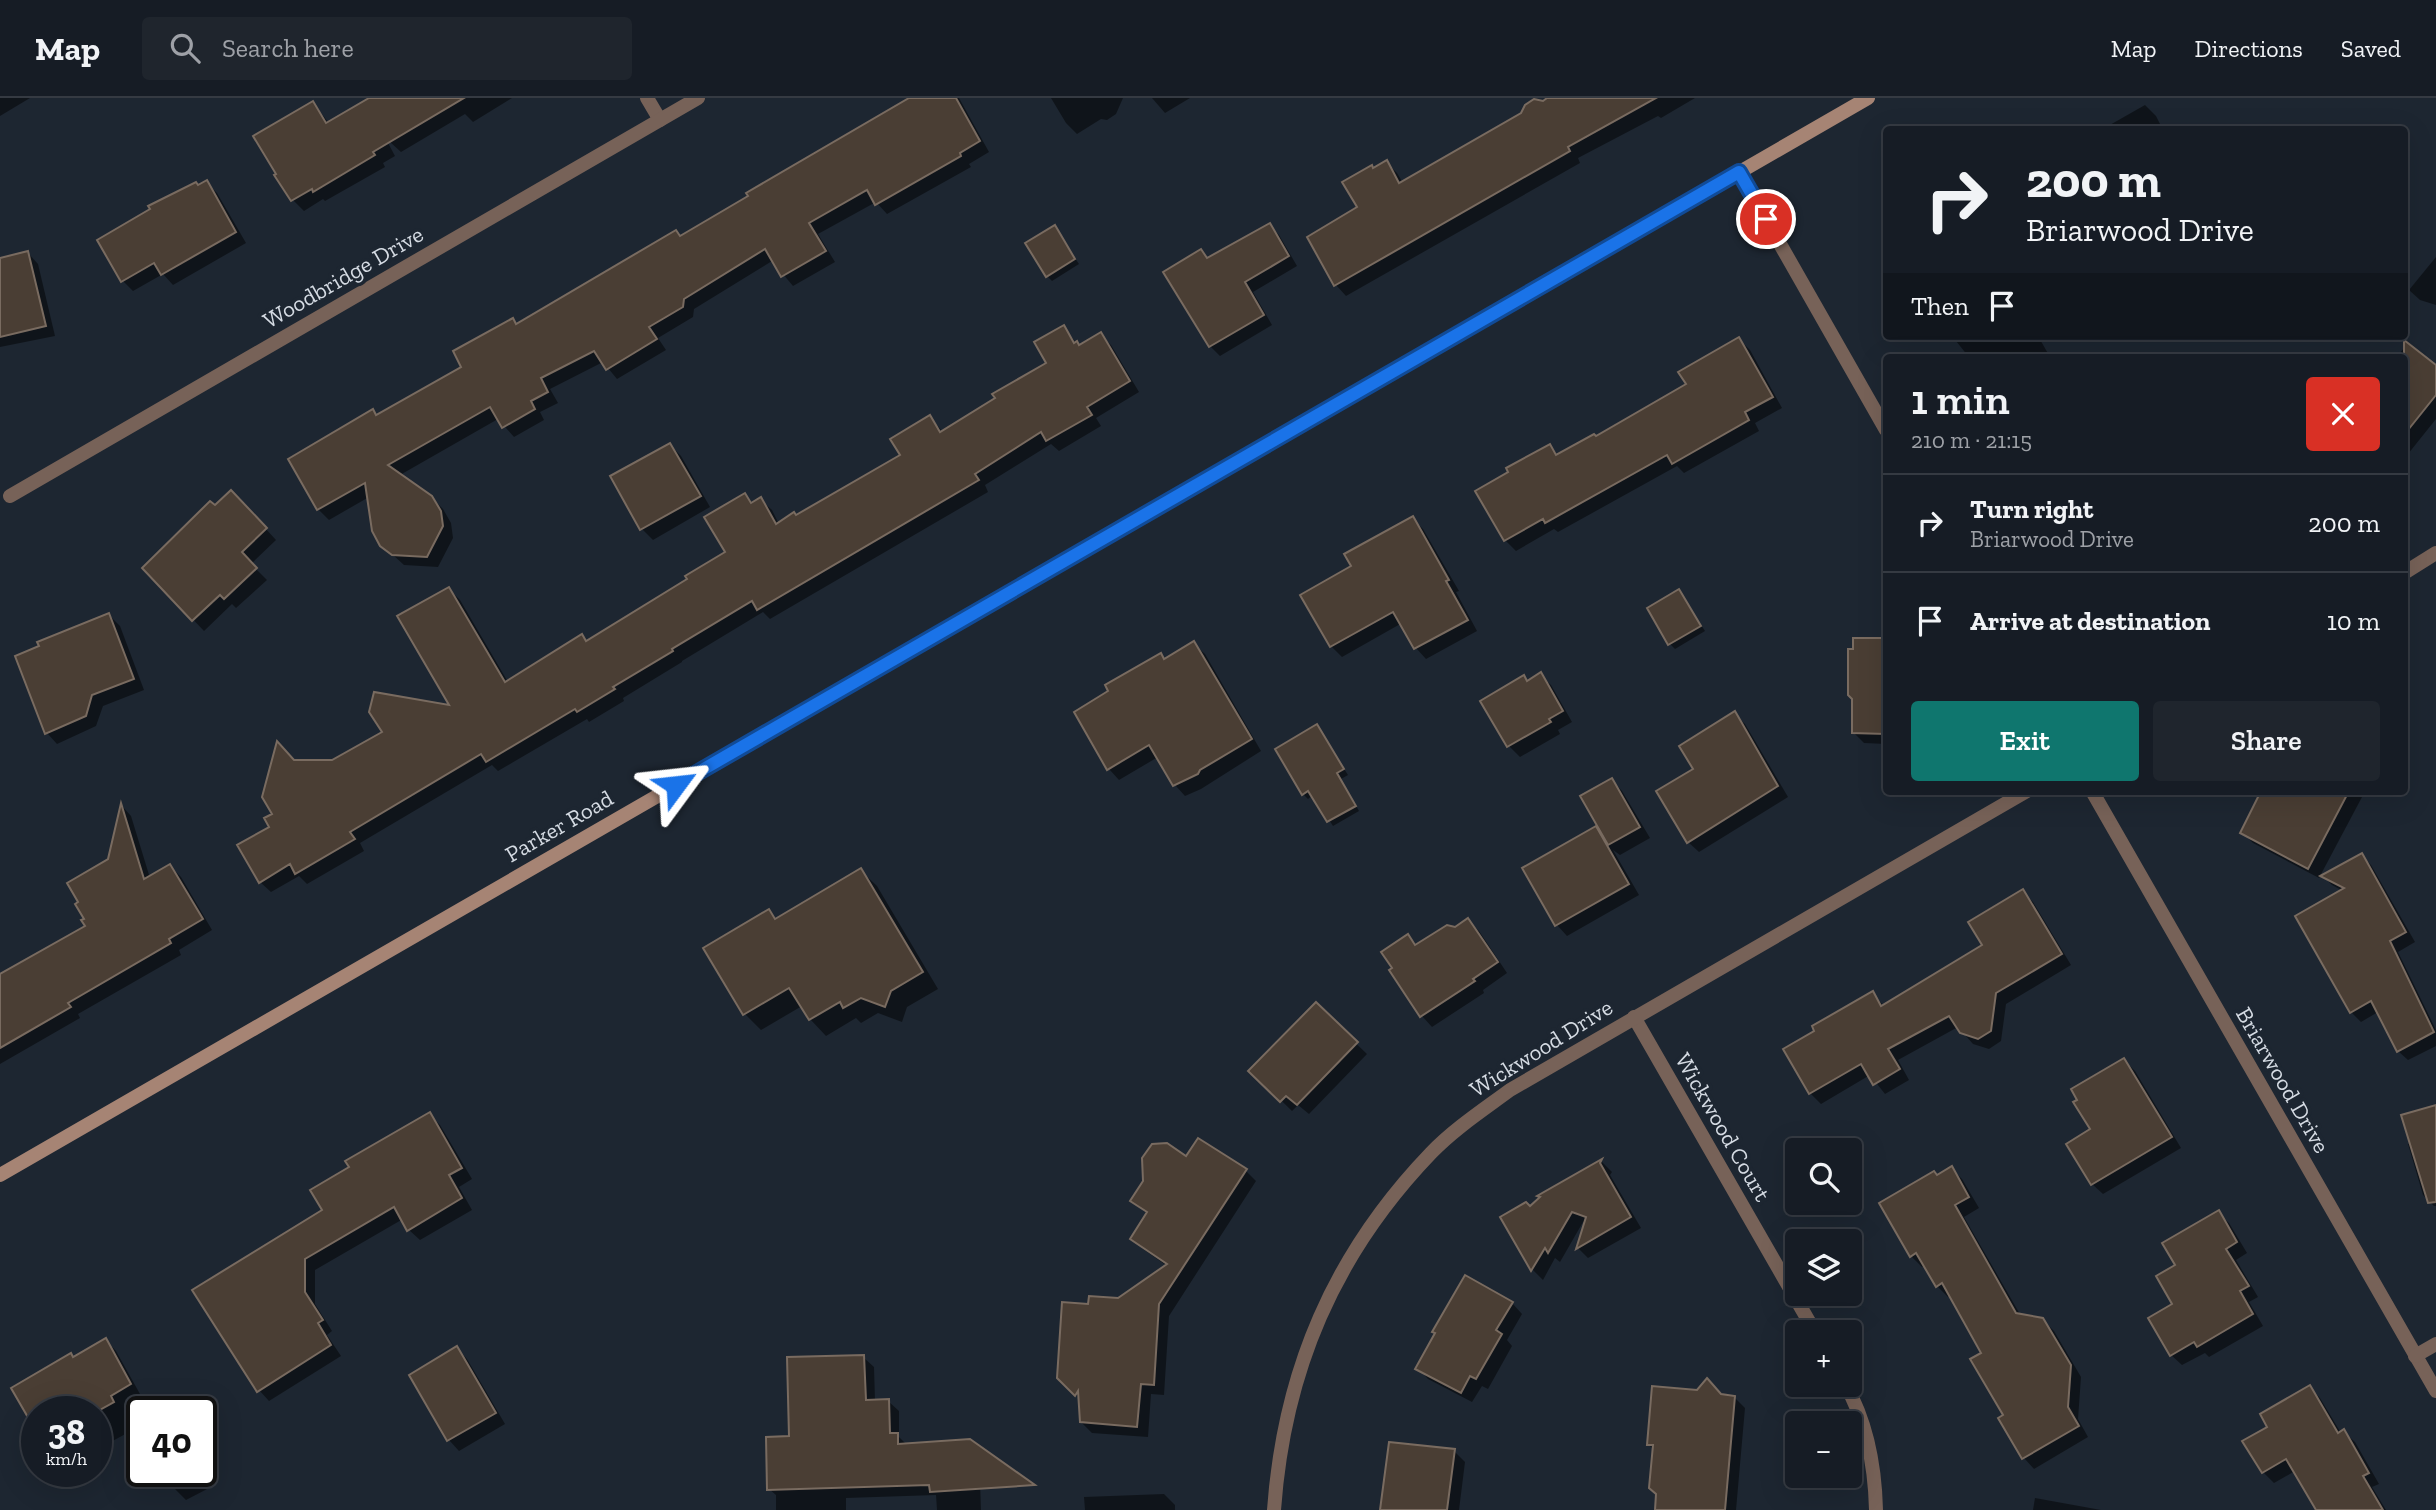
<!DOCTYPE html>
<meta charset="utf-8">
<style>
:root{--surface:#161c25;--page:#1f252d;--text:#f1f3f6;--muted:#9ea1a7;--line:#353a42;--accent:#0f766e}
body{margin:0;font-family:"Zilla Slab",serif;background:var(--page);color:var(--text);height:100vh;display:flex;flex-direction:column;font-size:26px;white-space:nowrap}
*{box-sizing:border-box;margin:0}
p{font-size:23px;color:var(--muted)}
.icon{flex:none;width:38px;height:38px;fill:none;stroke:currentColor;stroke-width:2;stroke-linecap:round;stroke-linejoin:round}
.map{position:relative;flex:1;overflow:hidden}
.sheet{position:absolute;left:1883px;top:256px;width:525px;height:441px;display:flex;flex-direction:column;background:var(--surface);border-radius:7px;box-shadow:0 7px 28px #0002,0 0 0 2px var(--line)}
.sheet>*{flex:none}
.top-card{position:absolute;left:1883px;top:28px;width:525px;height:214px;border-radius:7px;box-shadow:0 7px 28px #0002,0 0 0 2px var(--line);background:#161c25;color:var(--text);overflow:hidden}
.fabs{position:absolute;left:1785px;top:1040px;display:grid;gap:14px}
.fabs a{display:grid;place-items:center;width:77px;height:77px;border-radius:7px;background:var(--surface);box-shadow:0 7px 28px #0002,0 0 0 2px var(--line);font-size:35px}
.speed{position:absolute;left:21px;top:1298px;display:flex;gap:14px;font-size:35px;font-weight:700;text-align:center}
.speed>*{display:grid;place-content:center;width:91px;height:91px;border-radius:50%;background:var(--surface);box-shadow:0 7px 28px #0002,0 0 0 2px var(--line);line-height:1}
.speed small{font-size:18px;font-weight:400}
.speed .limit{border:4px solid #111;border-radius:10px;background:#fff;color:#111}
.pin{position:absolute;display:grid;place-items:center;width:60px;height:60px;color:#fff;margin:-30px;border:4px solid #fff;border-radius:50%;box-shadow:0 2px 7px #0007}
.me{position:absolute;width:77px;margin:-38px;rotate:60deg;stroke-linejoin:round;filter:drop-shadow(0 0 5px #0008)}
.turn{display:flex;align-items:center;gap:24px;height:147px;padding:0 28px;font-size:32px}
.turn .icon{width:91px;height:91px;stroke-width:2.5}
.turn b{display:block;font-size:49px;line-height:60px}
.then{display:flex;align-items:center;height:66px;padding:0 28px;background:#0003;gap:14px;font-size:26px}
.round{display:grid;place-items:center;flex:none;width:74px;height:74px;border-radius:7px;background:var(--page)}
.overview{display:flex;align-items:center;justify-content:space-between;height:119px;padding:0 28px}
h1{font-size:42px;font-weight:600;line-height:52px}
.button{display:flex;gap:14px;margin-top:auto;padding:14px 28px}
.button a{flex:1;height:80px;border-radius:7px;background:var(--accent);color:#fff;font-size:28px;font-weight:600;line-height:80px;text-align:center}
.button a+a{background:var(--page);color:var(--text)}
ul{padding:0;list-style:none}
li{display:flex;align-items:center;gap:21px;height:98px;padding:0 28px;border-top:2px solid var(--line)}
li div{flex:1}
li b{display:block;font-size:26px}
li em{font-style:normal}
header{display:flex;align-items:center;gap:42px;box-sizing:border-box;height:98px;padding:0 35px;background:var(--surface);border-bottom:2px solid var(--line)}
header strong{font-size:33px}
nav{display:flex;gap:38px;margin-inline-start:auto;font-size:24px}
.search{width:490px;height:63px;background:var(--page);display:flex;align-items:center;gap:18px;box-sizing:border-box;padding:0 24px;border-radius:7px;color:var(--muted);font-size:26px}
.map>svg:first-child{display:block}
.shadow{fill:#0007}
.building{fill:#4a3e34;stroke:#796b60;stroke-width:2}
.lines{fill:none;stroke-linecap:round;stroke-linejoin:round}
.street{stroke:#776258;stroke-width:14}
.secondary{stroke:#a68474;stroke-width:14}
.route-casing{stroke:#114b97;stroke-width:18}
.route{stroke:#1a73e8;stroke-width:12}
.labels{text-anchor:middle;stroke-width:7;stroke-linejoin:round;paint-order:stroke}
.street-label{font-size:23px;fill:#d5dbe3;stroke:#1d2631}
</style>
<header>
<strong>Map</strong>
<div class="search"><svg class="icon" aria-label="search" viewBox="0 0 24 24"><circle cx="10" cy="10" r="6"/><path d="M15 15l6 6"/></svg>Search here</div>
<nav><a>Map</a><a>Directions</a><a>Saved</a></nav>
</header>
<div class="map">
<svg width="2436" height="1412" viewBox="0 0 2436 1412">
<rect width="100%" height="100%" fill="#1d2631"/>
<g class="shadow">
<polygon points="0,0 30,0 0,18"/>
<polygon points="393,0 512,0 473,24 465,16 401,54 390,44"/>
<polygon points="913,0 959,0 989,54 969,66 971,69 887,116 876,104 818,136 835,164 793,188 772,163 694,211 693,219 658,240 666,252 617,281 603,264 550,291 558,305 540,314 544,322 514,339 498,321 400,377 431,399 443,411 451,425 453,440 438,469 404,467 382,447 369,399 329,422 318,411 373,314 377,318 463,270 513,222 518,227 681,139"/>
<polygon points="1051,0 1123,0 1116,16 1107,22 1101,21 1077,36 1066,25"/>
<polygon points="1152,0 1190,0 1165,15"/>
<polygon points="1551,0 1695,0 1661,20 1658,18 1578,60 1580,65 1346,198 1336,187 1373,71 1386,64 1397,75 1403,85"/>
<polygon points="313,5 329,25 373,17 395,58 383,65 385,69 325,103 323,101 304,113 293,102 276,78"/>
<polygon points="2145,7 2156,18 2163,32 2101,32"/>
<polygon points="206,84 217,95 246,145 173,187 163,176 133,193 123,183 199,89"/>
<polygon points="1269,127 1279,137 1297,168 1253,194 1272,227 1220,258 1210,248 1201,153 1209,161"/>
<polygon points="1054,129 1079,166 1052,183 1047,178"/>
<polygon points="28,155 38,166 55,238 0,249 0,162"/>
<polygon points="2436,159 2436,207 2420,202 2409,192"/>
<polygon points="1063,229 1079,248 1100,237 1111,247 1139,294 1096,320 1101,328 1059,353 1051,346 985,387 988,394 770,521 763,514 682,563 682,564 623,600 624,603 589,624 587,621 498,673 492,667 360,745 364,753 307,786 299,778 271,794 260,784 274,717 294,664 332,664 452,609 449,491 460,502 508,584 582,538 587,544 690,482 727,455 745,397 754,406 761,402 772,412 779,426 796,419 902,357 930,319 943,334 1048,265"/>
<polygon points="1952,238 2038,238 2050,259 1976,259 1973,254 1968,258"/>
<polygon points="1739,241 1750,252 1782,310 1755,325 1759,333 1684,375 1677,368 1558,434 1554,431 1516,453 1505,442 1478,393 1549,348 1559,358 1596,340 1688,287"/>
<polygon points="2407,246 2436,270 2436,321 2404,361 2404,259 2397,259"/>
<polygon points="670,347 681,358 710,409 653,442 642,431 613,379"/>
<polygon points="242,405 276,442 251,466 267,482 236,510 232,506 204,533 144,470 215,410"/>
<polygon points="1412,420 1423,431 1459,493 1456,494 1477,533 1426,561 1416,550 1402,525 1342,559 1331,548 1302,497 1354,469"/>
<polygon points="1679,493 1705,533 1675,551 1670,546"/>
<polygon points="109,517 120,528 144,592 103,608 96,628 57,646 47,635"/>
<polygon points="1855,542 1886,542 1886,646 1864,645 1854,635"/>
<polygon points="1194,546 1205,556 1261,653 1201,691 1185,698 1175,687 1158,659 1119,682 1109,671 1076,614 1111,594 1160,557 1166,562"/>
<polygon points="1540,577 1551,587 1572,624 1558,632 1560,636 1520,659 1509,648 1483,603 1523,579 1528,584"/>
<polygon points="1734,616 1745,626 1788,699 1699,754 1688,744 1696,672"/>
<polygon points="1317,629 1348,677 1341,681 1359,713 1333,728 1313,697 1308,701 1303,696"/>
<polygon points="1612,682 1622,693 1650,740 1620,757 1613,752 1639,797 1567,838 1557,827 1596,730 1602,736"/>
<polygon points="2264,693 2355,693 2362,699 2319,780 2253,745 2242,734"/>
<polygon points="122,708 131,718 150,780 170,768 181,779 212,832 179,852 181,857 78,916 80,920 0,966 0,878 87,829 110,762"/>
<polygon points="2361,757 2371,767 2415,844 2398,854 2436,932 2436,948 2408,962 2398,953 2378,914 2361,924 2351,914 2343,793 2332,787 2323,778"/>
<polygon points="860,772 877,788 938,891 907,909 902,924 878,915 861,925 856,920 826,938 810,921 802,908 761,932 745,916 769,813 777,822"/>
<polygon points="2022,793 2033,804 2071,867 2006,906 2001,943 1989,951 1973,946 1958,929 1898,962 1909,982 1885,996 1870,977 1821,1006 1810,995 1817,933 1872,895 1884,908 1985,848"/>
<polygon points="1468,823 1479,833 1507,875 1483,892 1484,895 1432,929 1422,918 1391,872 1394,870 1408,838 1417,848 1455,831"/>
<polygon points="1316,907 1367,956 1309,1016 1298,1007 1292,1013 1251,973"/>
<polygon points="2124,962 2135,973 2181,1050 2103,1096 2092,1086 2093,1032"/>
<polygon points="2436,1014 2436,1108 2434,1108 2423,1097 2408,1046 2411,1045"/>
<polygon points="429,1016 440,1027 472,1081 459,1089 472,1112 420,1142 409,1132 403,1121 315,1172 315,1206 332,1233 327,1237 341,1258 269,1303 259,1292 194,1193 324,1113 352,1070"/>
<polygon points="1187,1060 1246,1073 1256,1083 1169,1218 1164,1297 1151,1296 1148,1339 1092,1335 1081,1324 1080,1301 1058,1279 1090,1208 1119,1202 1167,1168 1143,1151 1132,1141 1148,1116 1132,1103"/>
<polygon points="1602,1064 1612,1074 1610,1077 1641,1130 1588,1160 1578,1150 1586,1124 1583,1124 1560,1164 1555,1160 1543,1182 1533,1172 1503,1120 1530,1110 1541,1100 1540,1099"/>
<polygon points="1952,1071 1962,1081 1979,1110 1964,1119 2021,1218 2043,1222 2054,1233 2081,1279 2078,1321 2088,1339 2034,1371 2024,1360 1983,1255 1950,1197 1948,1199 1937,1188 1925,1167 1922,1169 1911,1158 1938,1079"/>
<polygon points="2218,1115 2229,1125 2247,1155 2236,1162 2258,1199 2249,1204 2263,1228 2209,1259 2205,1255 2182,1267 2171,1257 2177,1168"/>
<polygon points="1512,1205 1522,1216 1507,1242 1512,1248 1488,1291 1482,1288 1472,1304 1428,1281 1418,1270"/>
<polygon points="106,1242 116,1253 150,1314 142,1314 142,1327 96,1352 96,1314 37,1314 13,1290"/>
<polygon points="457,1250 467,1261 505,1326 459,1353 449,1342"/>
<polygon points="863,1259 874,1269 875,1303 888,1303 899,1313 899,1339 907,1347 979,1353 981,1412 937,1412 936,1397 846,1400 846,1412 776,1412 776,1397 769,1391 791,1340"/>
<polygon points="2309,1289 2320,1300 2341,1335 2344,1334 2355,1344 2379,1386 2372,1389 2386,1412 2318,1412 2295,1373 2274,1385 2263,1374 2269,1329"/>
<polygon points="1698,1294 1734,1299 1745,1310 1736,1412 1657,1412 1654,1352 1648,1346"/>
<polygon points="1454,1353 1465,1364 1459,1412 1382,1412"/>
<polygon points="201,1371 211,1389 186,1402 175,1391 166,1374 201,1374"/>
<polygon points="1164,1396 1175,1407 1175,1412 1085,1412 1084,1399"/>
<polygon points="2035,1400 2101,1412 2033,1412"/>
</g>
<g class="building">
<polygon points="369,0 464,0 373,54 375,57 313,94 312,91 291,103 274,77 276,76 253,38 313,3 326,25"/>
<polygon points="909,0 956,0 980,43 960,55 961,58 875,107 867,92 809,125 826,153 781,179 765,151 684,201 683,209 649,229 657,241 606,272 594,253 541,280 548,294 531,303 535,311 502,330 490,309 388,367 432,398 441,413 443,428 427,459 392,457 380,448 372,433 365,385 317,412 288,361 373,311 376,317 461,269 453,253 513,220 516,226 676,132 680,138 748,98 746,95"/>
<polygon points="1547,0 1656,0 1568,49 1570,53 1334,188 1307,139 1357,109 1342,84 1372,67 1373,70 1387,62 1399,85 1521,15 1525,7 1534,1 1543,3"/>
<polygon points="207,82 236,134 161,177 154,165 121,184 97,142 150,111 148,108 196,84 198,87"/>
<polygon points="1270,125 1289,158 1245,184 1264,217 1209,249 1163,174 1201,151 1207,160"/>
<polygon points="1055,127 1075,161 1046,179 1025,145"/>
<polygon points="28,153 46,228 0,239 0,160"/>
<polygon points="1064,227 1074,245 1077,243 1079,247 1101,234 1130,283 1087,309 1092,317 1046,343 1041,334 975,376 979,382 757,512 752,503 672,551 673,553 613,589 615,591 577,614 575,611 486,664 481,656 350,734 355,741 295,776 290,766 259,785 237,747 269,729 264,720 272,716 262,699 277,643 294,662 332,662 382,634 369,614 374,594 449,607 397,518 449,489 505,584 582,536 586,543 687,481 685,478 725,454 704,419 745,395 751,405 761,399 776,426 794,414 796,417 900,357 890,341 930,317 940,334 995,300 992,296 1046,265 1034,244"/>
<polygon points="1739,239 1773,299 1745,314 1749,322 1672,366 1667,357 1545,425 1543,421 1504,443 1475,393 1508,374 1506,370 1550,346 1556,357 1594,336 1596,338 1686,286 1678,274"/>
<polygon points="2404,242 2436,267 2436,297 2404,337"/>
<polygon points="670,345 701,398 640,432 610,378"/>
<polygon points="231,392 267,430 242,454 257,470 224,501 220,497 192,523 142,470 210,403 215,407"/>
<polygon points="1413,418 1449,482 1446,483 1468,522 1414,551 1393,514 1330,549 1300,497 1351,468 1344,456"/>
<polygon points="1679,491 1701,528 1668,547 1647,510"/>
<polygon points="109,515 134,581 92,597 86,618 45,636 15,558 39,548 37,544"/>
<polygon points="1853,540 1886,540 1886,636 1852,635 1852,601 1848,597 1848,551 1853,551"/>
<polygon points="1194,543 1252,641 1200,672 1198,676 1173,688 1149,647 1107,672 1074,614 1108,593 1105,587 1161,555 1164,561"/>
<polygon points="1541,574 1563,613 1549,621 1551,624 1507,649 1480,603 1524,577 1527,583"/>
<polygon points="1735,613 1778,688 1687,745 1656,693 1693,671 1679,648"/>
<polygon points="1317,626 1344,671 1337,675 1356,708 1327,724 1308,693 1302,697 1275,651"/>
<polygon points="1612,680 1640,729 1608,747 1580,698"/>
<polygon points="2261,693 2349,693 2308,771 2240,735"/>
<polygon points="121,705 144,781 170,766 203,821 169,841 171,845 68,905 71,909 0,950 0,876 85,828 81,822 84,821 75,806 78,804 67,785 108,761"/>
<polygon points="1596,728 1629,786 1555,828 1522,770"/>
<polygon points="2362,755 2406,834 2390,843 2434,934 2397,954 2371,903 2350,915 2295,818 2344,790 2320,778"/>
<polygon points="861,770 923,874 891,893 885,909 861,900 843,910 840,904 809,922 789,890 743,917 703,850 769,811 775,821"/>
<polygon points="2023,791 2062,856 1996,895 1991,933 1978,941 1960,935 1949,918 1888,951 1900,971 1873,987 1861,966 1809,996 1783,951 1814,933 1812,928 1873,893 1881,908 1982,847 1968,824"/>
<polygon points="1468,820 1498,864 1473,881 1475,883 1420,919 1389,872 1392,870 1381,854 1408,836 1415,847 1447,827 1455,829"/>
<polygon points="1316,904 1358,944 1297,1007 1286,998 1280,1004 1248,973"/>
<polygon points="2124,960 2172,1039 2091,1087 2066,1046 2090,1031 2073,1004 2077,1002 2071,991"/>
<polygon points="2436,1007 2436,1104 2428,1105 2401,1017"/>
<polygon points="430,1014 462,1070 449,1077 462,1100 407,1133 394,1109 305,1161 305,1194 323,1222 318,1225 331,1247 257,1294 192,1192 322,1112 310,1092 349,1069 345,1063"/>
<polygon points="1198,1040 1247,1071 1159,1206 1154,1287 1141,1286 1137,1329 1080,1324 1078,1293 1075,1298 1057,1280 1062,1204 1088,1206 1089,1198 1118,1200 1167,1166 1130,1141 1147,1114 1130,1103 1143,1083 1142,1060 1152,1046 1167,1045 1186,1058"/>
<polygon points="1602,1061 1600,1065 1631,1119 1576,1151 1586,1119 1572,1114 1548,1155 1545,1150 1531,1173 1500,1119 1526,1104 1530,1108 1540,1099 1537,1098"/>
<polygon points="1952,1068 1969,1099 1955,1107 2016,1215 2043,1220 2071,1267 2068,1309 2079,1328 2022,1361 1998,1320 2003,1317 1970,1261 1981,1255 1942,1185 1936,1189 1916,1155 1910,1159 1879,1105 1934,1073 1937,1077"/>
<polygon points="2219,1112 2237,1144 2226,1151 2249,1188 2240,1193 2253,1216 2197,1249 2194,1244 2170,1258 2148,1220 2172,1206 2156,1178 2175,1167 2162,1145"/>
<polygon points="1465,1177 1513,1204 1496,1232 1502,1236 1476,1281 1470,1278 1461,1295 1415,1271 1435,1235 1432,1234"/>
<polygon points="106,1240 131,1286 111,1298 114,1304 96,1314 37,1314 37,1335 11,1290 71,1255 73,1259"/>
<polygon points="457,1248 496,1315 447,1343 409,1277"/>
<polygon points="864,1257 866,1302 889,1301 890,1335 898,1335 898,1346 970,1341 1035,1387 930,1394 929,1387 767,1392 766,1339 789,1338 787,1259"/>
<polygon points="1707,1280 1721,1296 1735,1298 1725,1412 1655,1412 1656,1396 1649,1390 1653,1347 1647,1347 1652,1288 1697,1292"/>
<polygon points="2310,1287 2338,1335 2344,1331 2369,1375 2363,1378 2383,1412 2316,1412 2286,1361 2262,1375 2242,1343 2267,1329 2260,1316"/>
<polygon points="1389,1344 1455,1351 1447,1412 1380,1412"/>
</g>
<g class="lines">
<g class="street">
<polyline points="647,0 660,22"/>
<polyline points="1739,74 1886,332"/>
<polyline points="10,398 698,0"/>
<polyline points="2404,475 2436,455"/>
<polyline points="2092,693 2436,1293"/>
<polyline points="1634,919 1815,1234"/>
<polyline points="2415,1258 2436,1246"/>
<path d="M1845,1286C1867,1324 1875,1369 1876,1412"/>
<path d="M1274,1412C1284,1273 1334,1156 1431,1055C1454,1031 1483,1012 1510,992L2027,693"/>
</g>
<polyline class="secondary" points="0,1077 1868,0"/>
</g>
<g class="lines">
<g class="route-casing">
<polyline id="route" points="676,687 1739,74 1766,121"/>
</g>
<use href="#route" class="route"/>
</g>
<g class="labels">
<g class="street-label">
<text transform="translate(343 179) rotate(-30)" y="8">Woodbridge Drive</text>
<text transform="translate(559 728) rotate(-30)" y="8">Parker Road</text>
<text transform="translate(1541 950) rotate(-32)" y="8">Wickwood Drive</text>
<text transform="translate(2283 982) rotate(60)" y="8">Briarwood Drive</text>
<text transform="translate(1723 1029) rotate(60)" y="8">Wickwood Court</text>
</g>
</g>
</svg>
<div class="fabs">
<a><svg class="icon" aria-label="search" viewBox="0 0 24 24"><circle cx="10" cy="10" r="6"/><path d="M15 15l6 6"/></svg></a>
<a><svg class="icon" aria-label="layers" viewBox="0 0 24 24"><path d="M12 4l9 5-9 5-9-5zM3 14l9 5 9-5"/></svg></a>
<a>+</a>
<a>−</a>
</div>
<div class="speed"><div>38<small>km/h</small></div><div class="limit">40</div></div>
<div class="pin" style="left:1766px;top:121px;background:#d93025"><svg class="icon" aria-label="arrive" viewBox="0 0 24 24"><path d="M6 21V4h12l-3 4 3 4H6"/></svg></div>
<svg class="me" style="left:676px;top:687px" viewBox="-20 -20 40 40"><path d="M0-17L14 15 0 8-14 15z" fill="#1a73e8" stroke="#fff" stroke-width="4"/></svg>
<div class="top-card">
<div class="turn"><svg class="icon" aria-label="right" viewBox="0 0 24 24"><path d="M7 20v-9h11M14 6l5 5-5 5"/></svg><div><b>200 m</b>Briarwood Drive</div></div>
<div class="then">Then<svg class="icon" aria-label="arrive" viewBox="0 0 24 24"><path d="M6 21V4h12l-3 4 3 4H6"/></svg></div>
</div>
<section class="sheet">
<div class="overview"><div><h1>1 min</h1><p>210 m · 21:15</p></div><a class="round" style="background:#d93025;color:#fff"><svg class="icon" aria-label="close" viewBox="0 0 24 24"><path d="M6 6l12 12M18 6L6 18"/></svg></a></div>
<ul>
<li><svg class="icon" aria-label="right" viewBox="0 0 24 24"><path d="M7 20v-9h11M14 6l5 5-5 5"/></svg><div><b>Turn right</b><p>Briarwood Drive</p></div><em>200 m</em></li>
<li><svg class="icon" aria-label="arrive" viewBox="0 0 24 24"><path d="M6 21V4h12l-3 4 3 4H6"/></svg><div><b>Arrive at destination</b></div><em>10 m</em></li>
</ul>
<div class="button"><a>Exit</a><a>Share</a></div>
</section>
</div>
